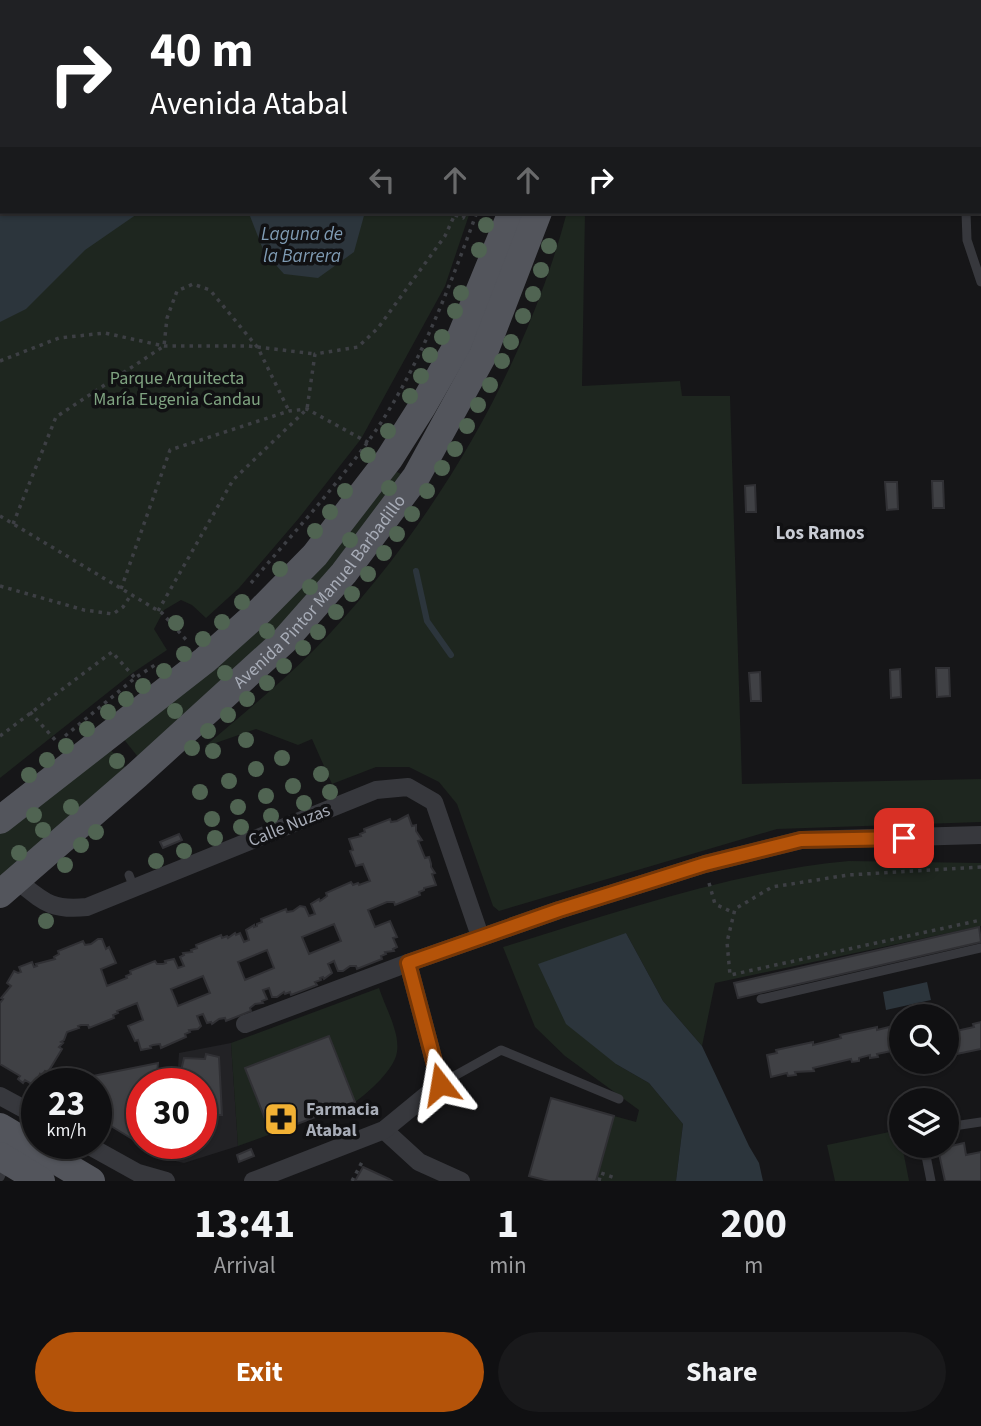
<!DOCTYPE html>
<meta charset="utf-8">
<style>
:root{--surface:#101012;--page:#19191b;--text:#f1f3f6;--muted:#9c9d9f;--line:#303032;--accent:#b45309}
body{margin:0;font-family:"Source Sans 3",sans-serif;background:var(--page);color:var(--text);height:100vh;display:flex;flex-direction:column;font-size:26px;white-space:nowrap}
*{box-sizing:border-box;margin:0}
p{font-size:23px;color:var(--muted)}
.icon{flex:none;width:38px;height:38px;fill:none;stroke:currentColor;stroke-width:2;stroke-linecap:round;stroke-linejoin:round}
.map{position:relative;height:1181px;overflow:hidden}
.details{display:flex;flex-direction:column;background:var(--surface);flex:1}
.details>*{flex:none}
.hud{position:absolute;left:0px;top:0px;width:982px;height:214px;box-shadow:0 2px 5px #0004,0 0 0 2px var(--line);background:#202124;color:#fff;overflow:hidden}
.controls{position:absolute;left:889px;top:1004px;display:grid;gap:14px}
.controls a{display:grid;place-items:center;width:70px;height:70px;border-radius:50%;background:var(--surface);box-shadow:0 2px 5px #0004,0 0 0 2px var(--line);font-size:35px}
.speed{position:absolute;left:21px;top:1068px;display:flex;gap:14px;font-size:35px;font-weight:700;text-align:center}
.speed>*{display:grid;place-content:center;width:91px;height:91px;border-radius:50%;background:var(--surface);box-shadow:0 2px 5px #0004,0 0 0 2px var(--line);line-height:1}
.speed small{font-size:18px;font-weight:400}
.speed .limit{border:10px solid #d22;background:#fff;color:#111}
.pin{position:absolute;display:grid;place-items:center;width:60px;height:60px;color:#fff;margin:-30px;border-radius:14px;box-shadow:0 4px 10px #0006}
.me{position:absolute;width:77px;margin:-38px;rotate:346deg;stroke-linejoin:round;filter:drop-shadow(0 0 5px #0008)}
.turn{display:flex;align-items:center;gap:24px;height:147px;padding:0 35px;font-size:32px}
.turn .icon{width:91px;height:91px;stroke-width:2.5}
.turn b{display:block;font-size:49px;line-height:60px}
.lanes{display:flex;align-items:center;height:66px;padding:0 35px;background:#0003;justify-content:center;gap:35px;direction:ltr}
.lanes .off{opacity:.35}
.eta{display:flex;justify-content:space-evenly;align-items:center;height:119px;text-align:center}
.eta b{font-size:42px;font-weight:700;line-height:49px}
.primary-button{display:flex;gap:14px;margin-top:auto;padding:14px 35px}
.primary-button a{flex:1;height:80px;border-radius:42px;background:var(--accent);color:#fff;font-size:28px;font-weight:700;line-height:80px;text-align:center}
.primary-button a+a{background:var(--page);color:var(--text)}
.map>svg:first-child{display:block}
.built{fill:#222225}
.green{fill:#1e261f}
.water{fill:#2c353c}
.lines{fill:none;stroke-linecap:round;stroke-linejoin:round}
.stream{stroke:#2c353c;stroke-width:6}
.building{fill:#404145;stroke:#303034;stroke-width:2;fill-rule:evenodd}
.path{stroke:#3d3f44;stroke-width:3.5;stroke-dasharray:3.5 5;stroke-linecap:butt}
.service{stroke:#37383d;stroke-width:9}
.minor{stroke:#37383d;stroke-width:18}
.primary{stroke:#53555c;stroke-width:28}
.tree{fill:#506452}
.route-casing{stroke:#753606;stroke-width:18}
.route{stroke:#b45309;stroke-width:12}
.labels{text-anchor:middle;stroke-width:7;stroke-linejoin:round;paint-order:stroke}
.park-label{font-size:18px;fill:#7fa381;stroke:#111113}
.street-label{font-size:18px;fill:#a8adb8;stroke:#111113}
.poi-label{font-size:18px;font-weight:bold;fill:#a8adb8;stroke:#111113;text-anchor:start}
.water-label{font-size:19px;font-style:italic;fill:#7f9bb3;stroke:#111113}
.neighbourhood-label{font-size:19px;font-weight:bold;fill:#c9ccd4;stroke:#111113}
</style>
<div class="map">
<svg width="981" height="1181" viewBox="0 0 981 1181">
<rect width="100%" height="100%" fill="#161618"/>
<polygon class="built" points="231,1043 238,1146 184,1163 171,1160 173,1143 201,1143 201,1083 177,1083 179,1053"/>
<g class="green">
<polygon points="0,0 516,0 2,2 2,212 470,212 445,286 361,439 299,518 239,588 206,618 192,605 181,600 164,610 154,629 167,650 131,674 0,778"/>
<path d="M567,212H585L582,386L680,381L682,396H730L742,784L981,779V822L777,829L499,911L493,906L457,804L439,782L409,767H376L332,784L312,739L298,745L256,729L204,747C242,715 280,684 315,649C430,531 525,371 567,212Z"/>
<polygon points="393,470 403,475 339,560 272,637 138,757 122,737"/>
<polygon points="109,748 126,768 0,881 0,833"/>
<path d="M849,861L981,863V926L715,983L702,1046L663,1001L626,933L616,1064L649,1083L683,1124L676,1181H596L614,1116L636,1122L639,1110L565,1056L535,1027L503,947C616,913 730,872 849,861Z"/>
<path d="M379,988C385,1007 400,1032 397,1052C394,1070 369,1092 355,1102L329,1036L246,1068L271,1134L238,1146L231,1043Z"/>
<polygon points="899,1130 909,1181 835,1181 827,1145"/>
</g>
<g class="water">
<polygon points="0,0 343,0 344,2 2,2 2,212 140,212 85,250 26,309 0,322"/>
<polygon points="245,212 365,212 354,252 318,278 284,274 264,252 250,216"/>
<polygon points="626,933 663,1001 702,1046 749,1146 759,1163 763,1181 676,1181 683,1124 649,1083 616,1064 566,1024 538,964"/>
<polygon points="927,982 931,1000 886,1010 883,992"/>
</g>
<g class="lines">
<polyline class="stream" points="416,571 427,621 451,655"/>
</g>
<g class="building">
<polygon points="932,481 943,481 944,508 933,508"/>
<polygon points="885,482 897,482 898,509 887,510"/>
<polygon points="755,485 756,512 746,512 745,486"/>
<polygon points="936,668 949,668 950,696 937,697"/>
<polygon points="900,669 901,697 891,698 890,670"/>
<polygon points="760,672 761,701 751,701 749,673"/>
<path d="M408,815L412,826L416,825V831L422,840L418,841L425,858L429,857L431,864V867L435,873L432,874L436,885L424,888V890L419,892L420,895L395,905L394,902H387L368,910L375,927L390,921L397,937L393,938L397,947L393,949L394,951L385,952L386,954L381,956L382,959L357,969L356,966H350L343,971H338L334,961L328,964L332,973L324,979L323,977L320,978L321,980L315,982L317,985L291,995L290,992L285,994L284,992L277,997H272L269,988L263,990L267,999L262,1001L263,1003L255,1004L250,1008L251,1011L226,1021L225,1018L219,1019L212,1024L211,1022L207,1023L203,1014L197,1016L201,1026L198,1029L189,1030L190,1032L185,1034L186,1037L161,1048L160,1044L153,1045L150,1046L151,1048L141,1050L138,1040L135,1041L128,1026L143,1020L137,1003L117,1011L118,1013L113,1015L114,1018L89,1028L88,1025H81L78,1026L79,1028L67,1032L64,1040L61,1042L63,1043L59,1047L62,1049L48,1072L45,1071L42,1076L40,1074L35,1086L25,1080L23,1083L18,1079L20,1076L0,1064V1003L3,999L1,998L11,986L7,983L14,971L18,973L21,972L19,967L32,962L34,967L37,966L36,964L55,959L54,957L59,954L58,951L83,941L85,945L91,944L98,939H102L106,949L109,947L116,963L101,969L107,986L127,978L126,976L131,974L130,971L155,961L157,964H163L166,963L165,961L174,959L178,968L184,966L180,957L184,955L183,953L192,952L191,950L197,948L196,945L221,935L222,938L227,936L228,938L235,933L236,935L240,933L244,942L249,940L246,930L254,925V927L257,926V924L262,922L261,919L286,909L287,912L293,911L300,906L305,907L309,916L315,914L311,904L319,899L320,901L323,899L327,896L326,893L351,882L353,885L358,883L359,885L370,881L363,864L356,866L350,851L353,850L349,839L361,836L360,834L365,832L364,829L390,819L391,822L397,821ZM334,924L341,941L309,954L302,937ZM267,950L274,968L245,980L238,962ZM203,976L210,993L178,1006L171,989Z"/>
<polygon points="179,834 182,840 163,848 160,842"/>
<polygon points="979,927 981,942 738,998 734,983"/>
<polygon points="981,1022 981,1049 947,1056 947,1033 974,1027 973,1024"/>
<polygon points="877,1027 877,1030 889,1027 893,1045 901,1043 901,1051 901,1049 877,1054 878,1057 870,1058 870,1055 859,1058 859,1061 852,1062 851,1059 813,1068 814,1071 795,1072 796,1075 788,1076 787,1073 771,1077 767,1055 777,1053 776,1050 813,1042 813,1045 841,1038 840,1035"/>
<polygon points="329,1036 355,1102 271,1134 245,1068"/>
<polygon points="206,1054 219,1057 222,1115 201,1115 201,1083 177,1083 178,1072 181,1071 184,1058 205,1059"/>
<polygon points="158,1063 156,1083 142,1083 142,1143 153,1143 149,1149 96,1117 96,1083 77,1083 88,1077"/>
<polygon points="551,1098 614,1116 596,1181 549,1181 529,1176"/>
<polygon points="964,1143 966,1155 981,1152 981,1181 945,1181 938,1149"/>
<polygon points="251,1149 254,1156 239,1162 237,1155"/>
<polygon points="363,1167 389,1179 392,1181 355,1181"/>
</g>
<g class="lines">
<g class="path">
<polyline points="441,0 442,2"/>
<polyline points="472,0 472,2"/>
<polyline points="523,2 523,0"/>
<polyline points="455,215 463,218 466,212"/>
<polyline points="0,361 59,338 105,333 164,346 249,346 315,354"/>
<polyline points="0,516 162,613 189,643"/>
<polyline points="13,524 56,417 164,346 167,318 177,291 193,284 210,290 258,348 289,411"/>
<path d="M251,583C290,537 331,492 367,443C417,374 448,291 477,212"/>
<polyline points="0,586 84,610 113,614 123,607 131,595"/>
<polyline points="121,589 170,450 289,411 307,409 369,443"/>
<polyline points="158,611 233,480 307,409 315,354 358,347 378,328 445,236 456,212"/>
<polyline points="30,712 57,742"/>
<polyline points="0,736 112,652 135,678"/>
<polyline points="65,736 135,678 158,663"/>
<polyline points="981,867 848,875 772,887 735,909 727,942 730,975 981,920"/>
<polyline points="709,883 715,904 734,913"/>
<polyline points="352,1181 362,1162"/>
<polyline points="599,1181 601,1173 615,1178"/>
</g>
<g class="service">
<polyline points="966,212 967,240 981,282"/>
<polyline points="129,875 134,888"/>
<polyline points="761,999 981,948"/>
<polyline points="440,1084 501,1050 619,1099"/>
<polyline points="947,1127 981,1122"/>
<polyline points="924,1146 931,1181"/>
<polyline points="0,1177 7,1162"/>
</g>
<g class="minor">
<path d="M15,879C43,901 50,911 87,907L376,790L408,787L434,802L480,936"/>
<polyline points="245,1024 408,963"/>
<polyline points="0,1096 37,1116"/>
<polyline points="384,1130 419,1162 461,1181"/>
<polyline points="84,1143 138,1173 166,1181"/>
<polyline points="253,1181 384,1130 440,1084 408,963 559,910 705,864 801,840 981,835"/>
</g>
<g class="primary">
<polyline points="554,2 554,0"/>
<polyline points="581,2 581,0"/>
<polyline points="0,820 205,660 260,611 315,555 389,459 422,407 457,346 512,212"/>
<path id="s1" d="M0,894L137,775L284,641L344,573L416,477L483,355L538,212"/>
<polyline points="0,1127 91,1181"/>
<polyline points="0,1156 41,1181"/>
</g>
</g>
<g class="tree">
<circle cx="486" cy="225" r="8"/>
<circle cx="549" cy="246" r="8"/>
<circle cx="479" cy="250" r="8"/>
<circle cx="541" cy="270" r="8"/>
<circle cx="461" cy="293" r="8"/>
<circle cx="533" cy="294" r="8"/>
<circle cx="455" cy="311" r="8"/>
<circle cx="523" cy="316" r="8"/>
<circle cx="442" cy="337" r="8"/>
<circle cx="511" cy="342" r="8"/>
<circle cx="430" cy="355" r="8"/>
<circle cx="502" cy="361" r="8"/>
<circle cx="421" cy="376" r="8"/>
<circle cx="490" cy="385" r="8"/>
<circle cx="410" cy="396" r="8"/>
<circle cx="478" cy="405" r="8"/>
<circle cx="467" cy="426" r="8"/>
<circle cx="388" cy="431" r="8"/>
<circle cx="455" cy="449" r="8"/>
<circle cx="368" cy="455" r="8"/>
<circle cx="442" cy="468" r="8"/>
<circle cx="389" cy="488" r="8"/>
<circle cx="345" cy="491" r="8"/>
<circle cx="427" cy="491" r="8"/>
<circle cx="330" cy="512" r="8"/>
<circle cx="412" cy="514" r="8"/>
<circle cx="315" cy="531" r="8"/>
<circle cx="397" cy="534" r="8"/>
<circle cx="350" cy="540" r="8"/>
<circle cx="384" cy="553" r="8"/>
<circle cx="280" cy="569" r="8"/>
<circle cx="368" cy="574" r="8"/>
<circle cx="310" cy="587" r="8"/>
<circle cx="352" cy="594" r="8"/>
<circle cx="242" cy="602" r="8"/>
<circle cx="336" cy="612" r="8"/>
<circle cx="222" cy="622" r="8"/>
<circle cx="176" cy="623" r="8"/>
<circle cx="267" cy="631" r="8"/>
<circle cx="318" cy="632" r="8"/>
<circle cx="203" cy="639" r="8"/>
<circle cx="303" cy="648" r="8"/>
<circle cx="184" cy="654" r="8"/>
<circle cx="284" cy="666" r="8"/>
<circle cx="164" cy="671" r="8"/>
<circle cx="225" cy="673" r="8"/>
<circle cx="267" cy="683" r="8"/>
<circle cx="143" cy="686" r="8"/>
<circle cx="126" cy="699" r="8"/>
<circle cx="247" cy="699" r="8"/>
<circle cx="175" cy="711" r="8"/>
<circle cx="108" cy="712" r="8"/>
<circle cx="228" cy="715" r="8"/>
<circle cx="87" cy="729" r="8"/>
<circle cx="208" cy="731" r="8"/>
<circle cx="246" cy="740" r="8"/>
<circle cx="66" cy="746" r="8"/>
<circle cx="192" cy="748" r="8"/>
<circle cx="213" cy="751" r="8"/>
<circle cx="282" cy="758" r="8"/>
<circle cx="47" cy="760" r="8"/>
<circle cx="117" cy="761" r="8"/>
<circle cx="256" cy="769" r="8"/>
<circle cx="321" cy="774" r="8"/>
<circle cx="29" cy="775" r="8"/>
<circle cx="229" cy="781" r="8"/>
<circle cx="293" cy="786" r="8"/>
<circle cx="200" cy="792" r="8"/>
<circle cx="330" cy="792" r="8"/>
<circle cx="266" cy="796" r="8"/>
<circle cx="304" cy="803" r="8"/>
<circle cx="71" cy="807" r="8"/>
<circle cx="238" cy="807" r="8"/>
<circle cx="34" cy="815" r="8"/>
<circle cx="271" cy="816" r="8"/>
<circle cx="212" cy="819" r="8"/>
<circle cx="241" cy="827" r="8"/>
<circle cx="43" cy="830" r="8"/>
<circle cx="96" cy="832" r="8"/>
<circle cx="215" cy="838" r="8"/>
<circle cx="81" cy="845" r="8"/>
<circle cx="184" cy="851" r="8"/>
<circle cx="19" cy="853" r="8"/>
<circle cx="156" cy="861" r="8"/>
<circle cx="65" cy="865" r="8"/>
<circle cx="46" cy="921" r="8"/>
</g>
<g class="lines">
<g class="route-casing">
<polyline id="route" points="440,1084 408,963 559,910 705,864 801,840 904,838"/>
</g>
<use href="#route" class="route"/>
</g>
<defs>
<g id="pharmacy-square" transform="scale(1.75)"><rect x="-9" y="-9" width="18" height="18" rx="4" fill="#f2b134" stroke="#111113"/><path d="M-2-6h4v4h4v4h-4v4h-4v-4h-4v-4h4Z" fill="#111"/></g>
</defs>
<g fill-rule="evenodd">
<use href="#pharmacy-square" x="281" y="1119"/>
</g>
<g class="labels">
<g class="park-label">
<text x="177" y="384">Parque Arquitecta<tspan x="177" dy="21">María Eugenia Candau</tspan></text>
</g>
<g class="street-label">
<text dy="6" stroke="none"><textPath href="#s1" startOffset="441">Avenida Pintor Manuel Barbadillo</textPath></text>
<text transform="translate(289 825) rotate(-22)" y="6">Calle Nuzas</text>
</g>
<g class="poi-label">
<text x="306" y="1115">Farmacia<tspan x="306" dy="21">Atabal</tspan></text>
</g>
<g class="water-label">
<text x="302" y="240">Laguna de<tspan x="302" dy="22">la Barrera</tspan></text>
</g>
<g class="neighbourhood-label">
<text x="820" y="539">Los Ramos</text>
</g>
</g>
</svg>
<div class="controls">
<a><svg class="icon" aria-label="search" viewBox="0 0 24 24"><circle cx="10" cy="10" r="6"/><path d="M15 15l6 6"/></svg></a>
<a><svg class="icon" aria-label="layers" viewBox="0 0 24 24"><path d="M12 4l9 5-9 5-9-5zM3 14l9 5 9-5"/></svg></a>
</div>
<div class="speed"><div>23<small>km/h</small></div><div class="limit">30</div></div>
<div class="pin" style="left:904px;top:838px;background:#d93025"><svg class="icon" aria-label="arrive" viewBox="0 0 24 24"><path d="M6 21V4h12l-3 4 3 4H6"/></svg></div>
<svg class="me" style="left:440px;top:1084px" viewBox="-20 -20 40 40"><path d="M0-17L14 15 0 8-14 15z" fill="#b45309" stroke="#fff" stroke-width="4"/></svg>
<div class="hud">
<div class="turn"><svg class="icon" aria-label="right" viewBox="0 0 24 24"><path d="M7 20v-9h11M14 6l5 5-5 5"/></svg><div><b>40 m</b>Avenida Atabal</div></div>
<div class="lanes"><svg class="icon off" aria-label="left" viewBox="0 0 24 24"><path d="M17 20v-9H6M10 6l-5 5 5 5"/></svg><svg class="icon off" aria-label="ahead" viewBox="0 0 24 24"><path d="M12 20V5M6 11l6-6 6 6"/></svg><svg class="icon off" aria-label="ahead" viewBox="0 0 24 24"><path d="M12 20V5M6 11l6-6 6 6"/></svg><svg class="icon" aria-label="right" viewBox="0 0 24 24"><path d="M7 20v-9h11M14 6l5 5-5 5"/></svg></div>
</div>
</div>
<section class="details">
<div class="eta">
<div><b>13:41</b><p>Arrival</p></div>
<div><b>1</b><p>min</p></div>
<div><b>200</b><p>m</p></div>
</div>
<div class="primary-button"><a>Exit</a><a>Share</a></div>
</section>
